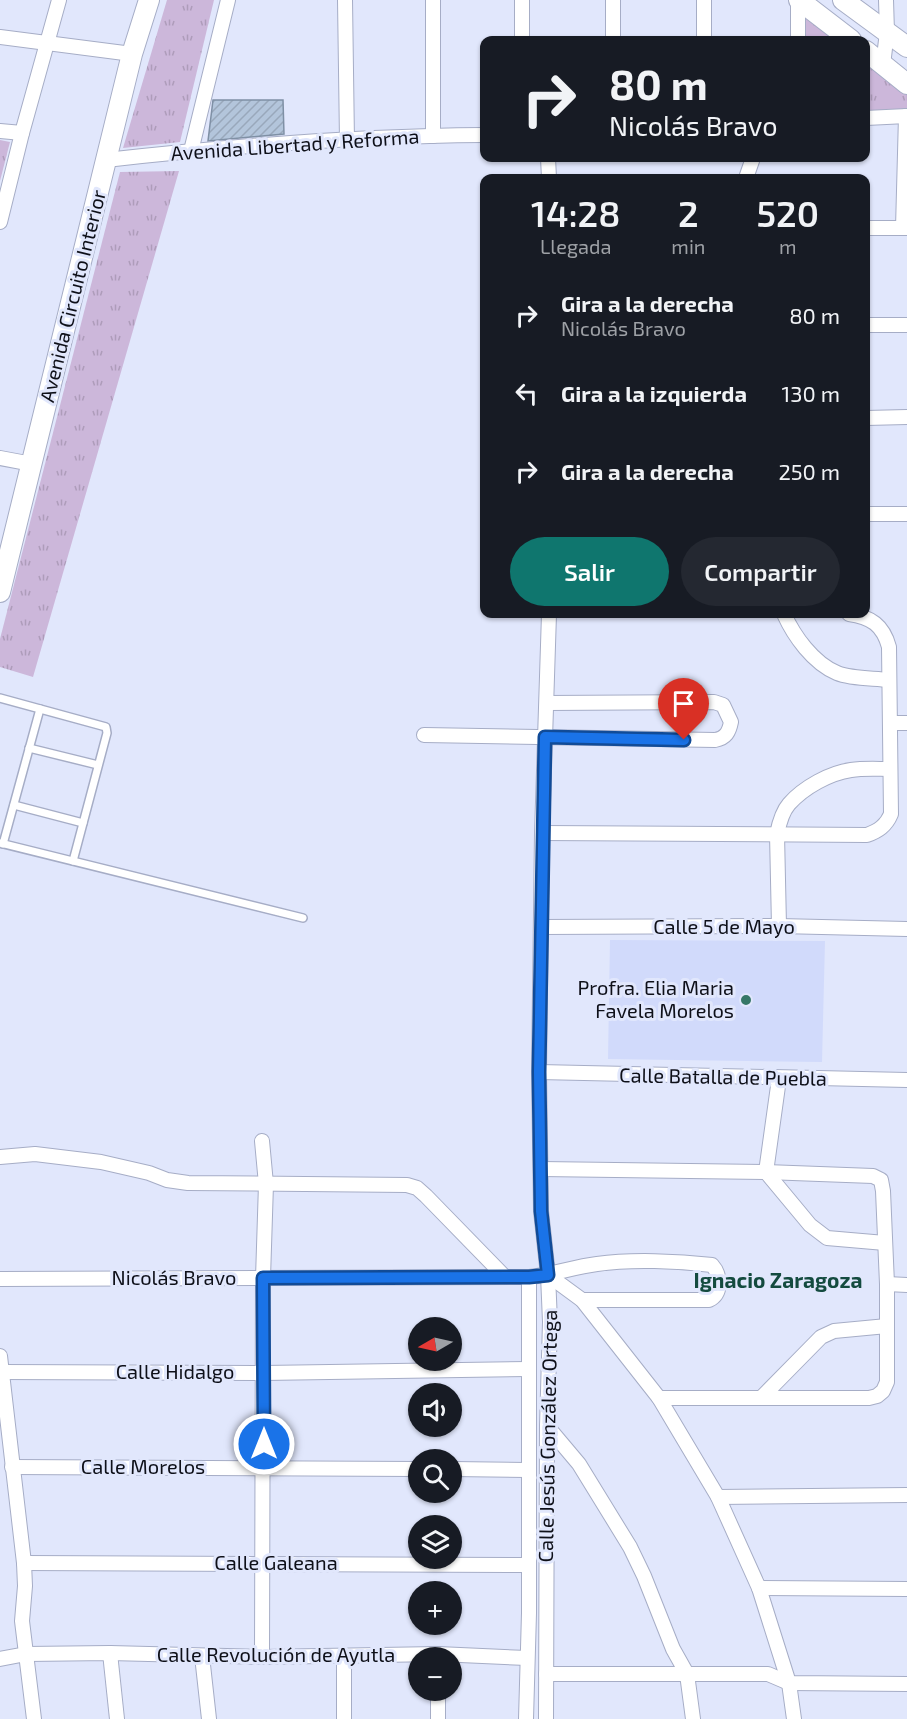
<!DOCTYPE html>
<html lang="es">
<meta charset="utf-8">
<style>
:root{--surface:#171b24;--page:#242831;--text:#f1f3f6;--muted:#9ea1a6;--accent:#0f766e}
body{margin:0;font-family:"Exo 2",sans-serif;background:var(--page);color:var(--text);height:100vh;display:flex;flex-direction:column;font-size:22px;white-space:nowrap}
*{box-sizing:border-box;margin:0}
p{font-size:20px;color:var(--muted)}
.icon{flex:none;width:33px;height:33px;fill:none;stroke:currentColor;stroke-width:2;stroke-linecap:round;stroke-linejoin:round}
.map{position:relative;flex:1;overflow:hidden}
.side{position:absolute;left:480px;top:174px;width:390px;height:444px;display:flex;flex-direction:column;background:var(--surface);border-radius:12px;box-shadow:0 2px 4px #0004}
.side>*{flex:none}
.guide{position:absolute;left:480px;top:36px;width:390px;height:126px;border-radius:12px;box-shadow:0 2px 4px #0004;background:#171b24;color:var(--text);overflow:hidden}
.needle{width:39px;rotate:261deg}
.tools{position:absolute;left:408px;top:1317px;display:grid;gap:12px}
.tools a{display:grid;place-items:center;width:54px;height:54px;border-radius:50%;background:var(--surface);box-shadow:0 2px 4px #0004;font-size:30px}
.pin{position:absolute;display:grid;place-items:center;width:51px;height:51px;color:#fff;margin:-62px -26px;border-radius:50% 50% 50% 0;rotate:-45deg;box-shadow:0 0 6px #0007}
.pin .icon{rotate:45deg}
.me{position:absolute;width:66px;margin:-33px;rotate:0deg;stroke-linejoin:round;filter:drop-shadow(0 0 4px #0008)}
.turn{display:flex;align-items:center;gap:21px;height:126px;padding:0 30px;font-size:27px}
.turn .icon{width:78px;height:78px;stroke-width:2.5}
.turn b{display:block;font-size:42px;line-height:51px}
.eta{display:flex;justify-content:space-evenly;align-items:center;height:102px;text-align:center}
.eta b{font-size:36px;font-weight:600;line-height:42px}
.button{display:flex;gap:12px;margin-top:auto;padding:12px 30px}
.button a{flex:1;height:69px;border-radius:36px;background:var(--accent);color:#fff;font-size:24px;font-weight:600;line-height:69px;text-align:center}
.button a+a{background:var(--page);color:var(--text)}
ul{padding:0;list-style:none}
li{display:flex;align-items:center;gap:18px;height:78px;padding:0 30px}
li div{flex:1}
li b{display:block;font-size:22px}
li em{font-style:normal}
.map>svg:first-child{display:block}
.built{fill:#d1dafb}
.grass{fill:url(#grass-tufts)}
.building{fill:url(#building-hatch);stroke:#7f90a5;stroke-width:1.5}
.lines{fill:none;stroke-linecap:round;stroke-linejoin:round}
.service-casing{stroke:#a6adc6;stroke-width:10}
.minor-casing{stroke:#a6adc6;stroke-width:16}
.secondary-casing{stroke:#a6adc6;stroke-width:22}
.service{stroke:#fff;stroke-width:7}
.minor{stroke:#fff;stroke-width:14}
.secondary{stroke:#fff;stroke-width:20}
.route-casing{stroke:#114b97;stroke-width:15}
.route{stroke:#1a73e8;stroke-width:10}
.poi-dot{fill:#357767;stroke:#e1e7fc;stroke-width:2}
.labels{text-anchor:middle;stroke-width:6;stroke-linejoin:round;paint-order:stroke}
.street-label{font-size:20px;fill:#0e1019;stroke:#e1e7fc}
.poi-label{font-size:20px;fill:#0e1019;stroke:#e1e7fc;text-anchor:end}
.neighbourhood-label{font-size:21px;font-weight:bold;fill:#144b3f;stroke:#e1e7fc}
</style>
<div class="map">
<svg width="907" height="1719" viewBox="0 0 907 1719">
<defs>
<pattern id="grass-tufts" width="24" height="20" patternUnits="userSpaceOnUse" patternTransform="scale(1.5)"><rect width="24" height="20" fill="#ccb7da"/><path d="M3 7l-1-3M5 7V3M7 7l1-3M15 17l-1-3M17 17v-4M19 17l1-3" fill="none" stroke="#ae9cba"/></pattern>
<pattern id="building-hatch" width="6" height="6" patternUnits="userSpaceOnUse" patternTransform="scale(1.5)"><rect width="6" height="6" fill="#b3c5db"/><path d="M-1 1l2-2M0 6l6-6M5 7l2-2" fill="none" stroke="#99a8bb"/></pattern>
</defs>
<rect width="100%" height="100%" fill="#e1e7fc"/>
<polygon class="built" points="610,940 825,941 822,1062 608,1059"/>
<g class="grass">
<polygon points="167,0 214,0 180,142 123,148"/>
<polygon points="803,11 841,40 804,40"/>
<polygon points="866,60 907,92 907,109 866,111"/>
<polygon points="0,140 10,142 0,181"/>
<polygon points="179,171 33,677 0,667 0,639 120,172"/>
</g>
<polygon class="building" points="213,100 283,100 284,134 208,141"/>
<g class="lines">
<g class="service-casing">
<g id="service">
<polyline points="0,698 106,727 107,733 73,861"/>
<polyline points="29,748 98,765"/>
<polyline points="14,805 83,823"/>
<polyline points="0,843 303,918"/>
<polyline points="3,844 40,709"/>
</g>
</g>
<g class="minor-casing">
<g id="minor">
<polyline points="345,0 347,141"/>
<polyline points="433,0 433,136"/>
<polyline points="522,0 522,40"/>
<polyline points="613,0 613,40"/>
<polyline points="704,0 704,40"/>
<polyline points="798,0 798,40"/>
<polyline points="0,37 132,54"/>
<polyline points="883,65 887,32 886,0"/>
<polyline points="866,118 907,116"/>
<polyline points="0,131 22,133"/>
<polyline points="191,151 228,0"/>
<polyline points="548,158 549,178"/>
<path d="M106,160C231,146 358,136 484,135"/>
<polyline points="746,178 753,158"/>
<polyline points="0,222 22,133 59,0"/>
<polyline points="866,228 907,228"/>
<polyline points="903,228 906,116"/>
<polyline points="866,325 907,325"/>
<polyline points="866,418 907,417"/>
<polyline points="0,458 32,464"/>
<polyline points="866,514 907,514"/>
<path d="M784,614C794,636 813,663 837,673C852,679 872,678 889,680"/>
<polyline points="890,723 907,723"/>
<path d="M424,735L715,740C726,738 729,732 731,722L723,705L714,702L547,703"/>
<path d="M542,833L867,835C878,831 886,826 891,814L889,647C883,625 871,617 849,614"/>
<path d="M779,926L777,834C779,824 782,812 789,804C804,787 830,773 851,770C864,768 877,769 890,769"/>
<polyline points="541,927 779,926 907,929"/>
<polyline points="539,1072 907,1080"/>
<polyline points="779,1079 766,1172 810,1225 827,1238 885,1243"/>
<polyline points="262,1141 266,1184 263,1278 262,1657"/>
<polyline points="0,1157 35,1154 101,1162 149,1173 167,1180 188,1183 407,1185 417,1188 426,1196 505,1277"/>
<polyline points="541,1169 766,1172 873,1176 881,1180 883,1191 887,1284 887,1382 883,1391 877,1396 869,1398 659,1398"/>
<polyline points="548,1275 582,1300 659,1398 718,1497 759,1588 789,1683 794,1719"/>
<path d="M0,1279L529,1277C552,1275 573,1267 597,1264C631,1259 678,1261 712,1265C721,1275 722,1294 709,1300H582"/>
<polyline points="887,1284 907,1285"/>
<polyline points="0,1356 24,1563 25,1586 22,1621 34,1719"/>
<polyline points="2,1372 264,1373 528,1369"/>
<polyline points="761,1398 821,1337 834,1331 887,1326"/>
<polyline points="547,1426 579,1464 630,1547 644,1576 673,1649 687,1674 693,1719"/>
<polyline points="12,1467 418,1469"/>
<polyline points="452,1469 527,1470"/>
<polyline points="718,1497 907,1495"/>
<polyline points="24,1563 528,1565"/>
<polyline points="759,1588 907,1589"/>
<polyline points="110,1653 117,1719"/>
<polyline points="202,1656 209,1719"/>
<polyline points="0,1659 26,1654 110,1653 262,1657 438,1654 527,1658"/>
<polyline points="546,1674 768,1674 789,1683 907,1684"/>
<polyline points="344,1719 344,1655"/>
<polyline points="438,1719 438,1690"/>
<polyline points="526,1719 529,1613 529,1277"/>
<polyline points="546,1719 547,1426 550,1322 548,1275 541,1211 539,1072 542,833 549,614"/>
</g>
</g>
<g class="secondary-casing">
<g id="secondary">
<polyline points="799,0 851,40"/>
<polyline points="843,0 907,47"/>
<polyline points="866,51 907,84"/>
<polyline points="0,592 132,54 149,0"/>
</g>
</g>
<use href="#service" class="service"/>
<use href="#minor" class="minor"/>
<use href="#secondary" class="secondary"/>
</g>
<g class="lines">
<g class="route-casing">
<polyline id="route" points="264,1444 263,1278 529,1277 548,1275 541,1211 539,1072 545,737 684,740"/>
</g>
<use href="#route" class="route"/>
</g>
<circle class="poi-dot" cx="746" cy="1000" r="6"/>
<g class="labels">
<g class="street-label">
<text transform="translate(295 145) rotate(-4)" y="7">Avenida Libertad y Reforma</text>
<text transform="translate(73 296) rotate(-76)" y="7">Avenida Circuito Interior</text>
<text x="724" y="934">Calle 5 de Mayo</text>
<text transform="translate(723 1077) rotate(1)" y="7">Calle Batalla de Puebla</text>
<text x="174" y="1285">Nicolás Bravo</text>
<text x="175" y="1379">Calle Hidalgo</text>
<text transform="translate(548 1436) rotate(-89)" y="7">Calle Jesús González Ortega</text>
<text x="143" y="1474">Calle Morelos</text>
<text x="276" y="1570">Calle Galeana</text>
<text x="276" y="1662">Calle Revolución de Ayutla</text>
</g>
<g class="poi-label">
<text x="734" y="995">Profra. Elia Maria<tspan x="734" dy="23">Favela Morelos</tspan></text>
</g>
<g class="neighbourhood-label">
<text x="778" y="1288">Ignacio Zaragoza</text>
</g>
</g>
</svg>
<div class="tools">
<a><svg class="needle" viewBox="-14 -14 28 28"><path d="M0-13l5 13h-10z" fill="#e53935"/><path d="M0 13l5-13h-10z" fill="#9ea1a6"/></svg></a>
<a><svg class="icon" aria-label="sound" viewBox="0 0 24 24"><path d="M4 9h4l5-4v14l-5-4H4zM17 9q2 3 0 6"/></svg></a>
<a><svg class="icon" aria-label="search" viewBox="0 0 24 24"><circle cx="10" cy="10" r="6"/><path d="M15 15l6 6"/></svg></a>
<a><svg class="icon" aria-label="layers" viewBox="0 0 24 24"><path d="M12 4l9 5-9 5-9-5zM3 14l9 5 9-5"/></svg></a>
<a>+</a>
<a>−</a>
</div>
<div class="pin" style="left:684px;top:740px;background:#d93025"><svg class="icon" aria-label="arrive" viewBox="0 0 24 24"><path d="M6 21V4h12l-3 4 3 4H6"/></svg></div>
<svg class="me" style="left:264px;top:1444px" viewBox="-20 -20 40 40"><circle r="17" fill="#1a73e8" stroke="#fff" stroke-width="3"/><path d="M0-11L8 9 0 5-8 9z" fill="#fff"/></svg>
<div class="guide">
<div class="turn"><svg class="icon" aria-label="right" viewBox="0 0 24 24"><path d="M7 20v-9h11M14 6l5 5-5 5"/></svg><div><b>80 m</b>Nicolás Bravo</div></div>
</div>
<section class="side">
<div class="eta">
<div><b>14:28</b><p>Llegada</p></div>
<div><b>2</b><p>min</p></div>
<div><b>520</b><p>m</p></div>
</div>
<ul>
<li><svg class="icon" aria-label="right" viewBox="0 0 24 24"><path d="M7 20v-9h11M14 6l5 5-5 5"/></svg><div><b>Gira a la derecha</b><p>Nicolás Bravo</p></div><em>80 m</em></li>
<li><svg class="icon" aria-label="left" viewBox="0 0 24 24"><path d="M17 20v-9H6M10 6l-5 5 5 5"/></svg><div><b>Gira a la izquierda</b></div><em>130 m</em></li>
<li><svg class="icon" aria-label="right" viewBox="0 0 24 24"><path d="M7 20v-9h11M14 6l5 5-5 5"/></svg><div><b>Gira a la derecha</b></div><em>250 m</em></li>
</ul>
<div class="button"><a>Salir</a><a>Compartir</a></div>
</section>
</div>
